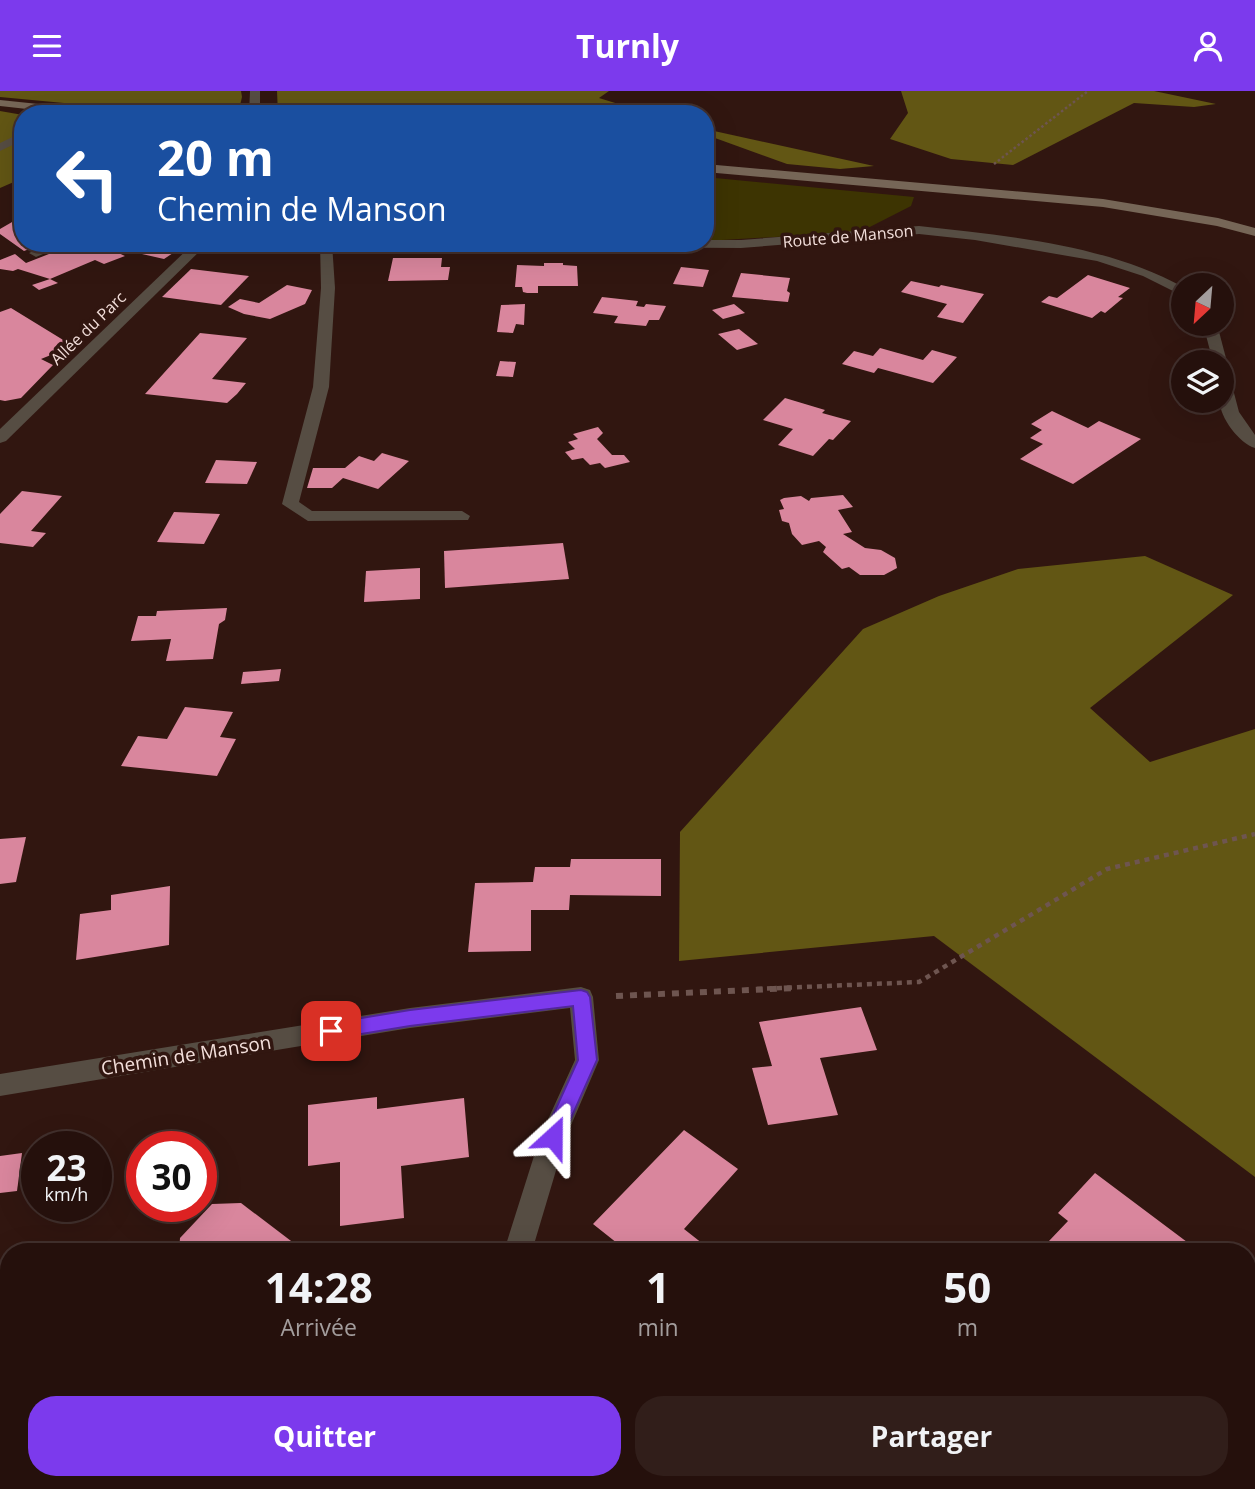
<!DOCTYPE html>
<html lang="fr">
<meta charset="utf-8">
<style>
:root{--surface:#25100c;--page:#311e1a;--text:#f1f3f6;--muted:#a39d9d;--line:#42302d;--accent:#7c3aed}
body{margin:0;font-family:"Open Sans",sans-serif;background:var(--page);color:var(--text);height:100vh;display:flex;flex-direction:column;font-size:26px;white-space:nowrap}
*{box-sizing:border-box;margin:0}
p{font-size:23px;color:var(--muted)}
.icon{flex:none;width:38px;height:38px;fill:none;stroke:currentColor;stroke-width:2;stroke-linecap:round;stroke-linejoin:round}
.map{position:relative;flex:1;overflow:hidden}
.details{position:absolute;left:0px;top:1152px;width:1256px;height:247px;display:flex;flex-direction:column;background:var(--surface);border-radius:28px 28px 0 0;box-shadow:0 7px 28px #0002,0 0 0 2px var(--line)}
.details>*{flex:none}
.guide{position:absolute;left:14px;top:14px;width:700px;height:147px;border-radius:28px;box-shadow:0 7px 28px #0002,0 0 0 2px var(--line);background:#1a4fa0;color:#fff;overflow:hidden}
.needle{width:46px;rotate:206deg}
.tools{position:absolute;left:1171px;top:182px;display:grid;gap:14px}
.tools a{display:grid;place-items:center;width:63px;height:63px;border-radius:50%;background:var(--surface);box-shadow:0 7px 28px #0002,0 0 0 2px var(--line);font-size:35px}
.speed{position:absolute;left:21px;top:1040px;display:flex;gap:14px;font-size:35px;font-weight:700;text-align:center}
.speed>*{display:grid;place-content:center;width:91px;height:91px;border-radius:50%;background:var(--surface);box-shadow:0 7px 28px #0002,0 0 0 2px var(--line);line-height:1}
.speed small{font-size:18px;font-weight:400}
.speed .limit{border:10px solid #d22;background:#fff;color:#111}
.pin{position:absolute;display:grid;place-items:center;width:60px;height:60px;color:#fff;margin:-30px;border-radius:14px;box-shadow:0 4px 10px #0006}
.me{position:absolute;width:77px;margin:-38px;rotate:24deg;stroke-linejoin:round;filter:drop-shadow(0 0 5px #0008)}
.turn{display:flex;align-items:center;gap:24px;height:147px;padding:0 28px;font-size:32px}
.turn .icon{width:91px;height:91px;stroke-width:2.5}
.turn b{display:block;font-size:49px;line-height:60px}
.eta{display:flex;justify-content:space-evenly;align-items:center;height:119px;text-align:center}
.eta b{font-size:42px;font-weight:700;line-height:49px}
.button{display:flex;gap:14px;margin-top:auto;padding:14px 28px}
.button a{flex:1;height:80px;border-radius:28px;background:var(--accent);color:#fff;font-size:28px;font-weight:700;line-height:80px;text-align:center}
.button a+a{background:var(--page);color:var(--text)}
header{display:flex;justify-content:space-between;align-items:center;height:91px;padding:0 28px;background:var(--accent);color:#fff;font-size:32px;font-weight:700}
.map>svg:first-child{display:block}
.green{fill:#3d3402}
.forest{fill:#625614}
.building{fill:#d9869d}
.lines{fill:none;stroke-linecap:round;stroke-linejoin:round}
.path-far2{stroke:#6e5550;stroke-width:2.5;stroke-dasharray:2.5 2.5;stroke-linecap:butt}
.path-far1{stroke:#6e5550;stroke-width:4.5;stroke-dasharray:5 5;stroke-linecap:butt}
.path{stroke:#6e5550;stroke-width:6;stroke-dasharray:7 7;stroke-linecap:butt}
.street{fill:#564d43;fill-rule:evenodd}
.secondary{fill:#766657;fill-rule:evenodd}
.route{fill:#7c3aed;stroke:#51269a;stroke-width:2}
.labels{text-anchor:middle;stroke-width:7;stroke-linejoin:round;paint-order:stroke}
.far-street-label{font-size:16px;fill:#f3dfdb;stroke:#311610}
.street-label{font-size:19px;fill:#f3dfdb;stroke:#311610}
</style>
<header><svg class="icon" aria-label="menu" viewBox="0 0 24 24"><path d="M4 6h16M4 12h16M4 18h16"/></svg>Turnly<svg class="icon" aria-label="person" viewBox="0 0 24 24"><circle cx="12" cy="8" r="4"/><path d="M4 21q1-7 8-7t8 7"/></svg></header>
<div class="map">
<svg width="1255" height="1398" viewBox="0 0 1255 1398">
<rect width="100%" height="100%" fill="#311610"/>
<polygon class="green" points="705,86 914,106 911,115 860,141 705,150"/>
<g class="forest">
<polygon points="0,0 241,0 242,6 238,23 181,23 0,6"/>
<polygon points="277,0 609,0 599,7 651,23 278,23"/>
<polygon points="901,0 1154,0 1216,13 1194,16 1134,12 1013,74 951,68 890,48 908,22"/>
<polygon points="0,20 23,24 23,87 0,97"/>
<polygon points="705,38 874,75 840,78 787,73 715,47 705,50"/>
<polygon points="1145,465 1233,504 1090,617 1150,671 1255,638 1255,1086 934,845 679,870 680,741 863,538 939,505 1018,478"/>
</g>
<g class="building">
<polygon points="19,127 23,128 23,152 40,154 24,160 0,143 0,138"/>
<polygon points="77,152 170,152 158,157 173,162 164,168 142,163 124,154 112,159 125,165 104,173 95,169 50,188 18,178 13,180 0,178 0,169 15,163 26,172"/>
<polygon points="270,152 303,152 302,156 297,157"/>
<polygon points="393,167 442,167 441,176 450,176 448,189 388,190"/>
<polygon points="544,172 563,172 563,174 577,175 578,195 538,195 538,202 527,202 523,201 522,196 515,196 517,174 544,175"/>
<polygon points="681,176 709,179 703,196 673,193"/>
<polygon points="191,178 249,185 221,214 162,206"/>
<polygon points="741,182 790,187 787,200 790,202 788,211 732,206"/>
<polygon points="1088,184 1130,197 1118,206 1123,207 1105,222 1101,220 1092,227 1041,211 1049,205 1057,207"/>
<polygon points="50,188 58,192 39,199 32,194"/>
<polygon points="911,190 939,196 941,194 984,203 963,232 937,226 947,213 901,201"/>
<polygon points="287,194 312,199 305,213 270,228 244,223 228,216 240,208 259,212"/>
<polygon points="602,206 638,210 636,215 644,216 646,213 666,215 659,229 649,229 646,235 614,232 618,225 593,222"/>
<polygon points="525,213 524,234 516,233 513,242 497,241 501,214"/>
<polygon points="734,213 745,222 723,228 712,219"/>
<polygon points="11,217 73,255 41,268 53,274 21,307 5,310 0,309 0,221"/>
<polygon points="739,238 758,253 737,259 718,243"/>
<polygon points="200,242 247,247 212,288 246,292 237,303 227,312 145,303"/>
<polygon points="880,257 923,269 932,259 957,266 933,292 878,277 874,282 842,273 854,260 873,265"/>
<polygon points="500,270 516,271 513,286 496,285"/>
<polygon points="785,307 825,319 822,322 851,330 833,349 829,348 813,365 778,354 793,338 763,329"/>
<polygon points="1052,320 1088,337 1099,330 1141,348 1073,393 1020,368 1043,353 1030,347 1042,339 1031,333"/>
<polygon points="598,336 603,342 597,348 612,364 624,364 630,371 605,377 600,372 590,374 583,367 572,369 565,361 575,358 568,351 578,348 573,343"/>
<polygon points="382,362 409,370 378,398 343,387 332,397 307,397 313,377 345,377 359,365 374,370"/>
<polygon points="216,369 257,371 247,393 205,392"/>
<polygon points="22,400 62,405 31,440 46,442 33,456 0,452 0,423"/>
<polygon points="843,404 853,416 838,419 852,441 843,443 865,457 881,459 895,467 897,477 884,484 860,484 849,476 842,478 823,461 826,456 819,450 802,454 792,443 789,432 782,430 779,419 784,418 780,409 784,407 801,405 809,410 811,407"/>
<polygon points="174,421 220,423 204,453 157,451"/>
<polygon points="563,452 569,488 445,497 444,460"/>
<polygon points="420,477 420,508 364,511 366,480"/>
<polygon points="227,517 225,529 219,533 213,568 166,570 171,548 131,550 138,525 156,525 157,520"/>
<polygon points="281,578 279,590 241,593 243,581"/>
<polygon points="185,616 233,621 220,646 236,648 217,685 121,675 138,645 167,648"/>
<polygon points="26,746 16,791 0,793 0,748"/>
<polygon points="571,768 661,768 661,805 570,804 569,819 531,819 531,860 468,861 475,792 533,791 535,776 570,776"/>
<polygon points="170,795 169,854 76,869 80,823 111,819 111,804"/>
<polygon points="861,916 877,959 820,967 838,1024 768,1034 752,977 772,975 759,931"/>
<polygon points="377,1006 377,1018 464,1007 469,1066 401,1075 404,1127 340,1135 340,1071 308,1075 308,1014"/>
<polygon points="684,1039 738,1078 684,1138 712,1160 627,1160 593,1133"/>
<polygon points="22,1062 17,1100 0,1102 0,1065"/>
<polygon points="1095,1082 1199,1160 1062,1160 1049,1150 1068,1130 1058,1122"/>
<polygon points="241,1112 295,1153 288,1160 179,1160 180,1147 212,1113"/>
<polygon points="856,1390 938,1390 942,1398 834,1398"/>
<polygon points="1046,1390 1182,1390 1187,1398 1050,1398"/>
</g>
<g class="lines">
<polyline class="path-far2" points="994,73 1088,0"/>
<polyline class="path-far1" points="757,898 919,891 1107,778 1255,743"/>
<polyline class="path" points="616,905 795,897"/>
<g class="street">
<polygon points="250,0 260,0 260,23 249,23"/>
<polygon points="23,41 23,49 0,60 0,52"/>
<path d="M919,135C1008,145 1104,153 1183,196V205L1143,185L1097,170L975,149L919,143L741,157L587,156L581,152H705V149H741Z"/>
<polygon points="50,152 69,152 36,166 29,162"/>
<polygon points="194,152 208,152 6,350 0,352 0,338"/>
<polygon points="320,152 332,152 335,197 329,296 299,411 312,420 462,420 470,425 468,429 308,430 282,413 313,296 321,197"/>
<polygon points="1203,233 1217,233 1227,271 1225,274 1213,271"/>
<path d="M1222,279L1229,283L1239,321L1255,344V357C1240,353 1219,326 1220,310C1220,303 1221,288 1222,279Z"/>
<polygon points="581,896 590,899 593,906 599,969 566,1046 532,1160 504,1160 540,1046 575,969 570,917 410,937 0,1005 0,983 410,917"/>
<polygon points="9,1334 9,1364 0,1367 0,1337"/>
<polygon points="550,1390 582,1390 586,1398 554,1398"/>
</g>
<g class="secondary">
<polygon points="0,9 106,20 111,23 72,23 0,15"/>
<polygon points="705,73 1103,108 1218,127 1255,137 1255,145 1217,135 1103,116 705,81"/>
</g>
</g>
<polygon class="route" points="581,899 587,901 590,906 597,969 560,1052 553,1055 546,1052 543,1046 578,969 573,915 410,935 331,948 324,945 321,940 324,934 331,932 410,919"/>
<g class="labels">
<g class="far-street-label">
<text transform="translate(848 145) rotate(-5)" y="6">Route de Manson</text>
<text transform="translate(88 237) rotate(-44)" y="6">Allée du Parc</text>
</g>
<g class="street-label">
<text transform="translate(186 964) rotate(-9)" y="7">Chemin de Manson</text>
</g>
</g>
</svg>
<div class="tools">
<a><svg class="needle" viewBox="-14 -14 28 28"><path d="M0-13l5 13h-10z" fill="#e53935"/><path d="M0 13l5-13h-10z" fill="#a39d9d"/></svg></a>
<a><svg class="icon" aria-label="layers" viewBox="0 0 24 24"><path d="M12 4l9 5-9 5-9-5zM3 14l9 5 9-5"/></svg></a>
</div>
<div class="speed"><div>23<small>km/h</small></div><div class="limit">30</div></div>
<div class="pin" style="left:331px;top:940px;background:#d93025"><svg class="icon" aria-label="arrive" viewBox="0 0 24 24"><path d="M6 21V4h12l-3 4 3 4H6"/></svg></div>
<svg class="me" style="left:553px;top:1046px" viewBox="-20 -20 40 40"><path d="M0-17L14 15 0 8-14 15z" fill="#7c3aed" stroke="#fff" stroke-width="4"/></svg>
<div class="guide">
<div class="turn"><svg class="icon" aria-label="left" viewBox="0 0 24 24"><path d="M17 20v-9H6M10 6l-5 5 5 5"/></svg><div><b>20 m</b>Chemin de Manson</div></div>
</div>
<section class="details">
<div class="eta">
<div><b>14:28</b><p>Arrivée</p></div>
<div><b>1</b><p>min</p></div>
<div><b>50</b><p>m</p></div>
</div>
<div class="button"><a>Quitter</a><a>Partager</a></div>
</section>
</div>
